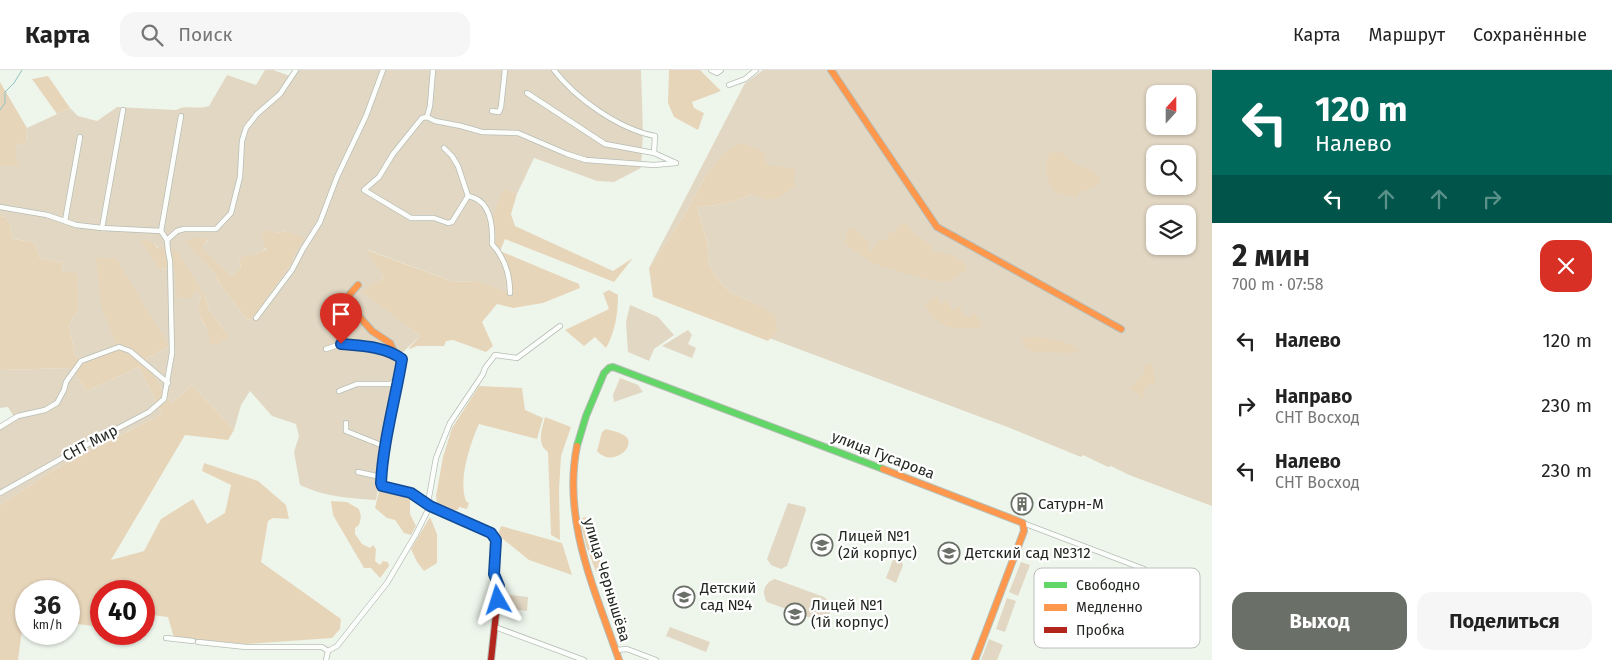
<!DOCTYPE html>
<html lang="ru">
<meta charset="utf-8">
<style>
:root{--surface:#fff;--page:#f6f6f6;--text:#222;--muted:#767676;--line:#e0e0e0;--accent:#6a6f68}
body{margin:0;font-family:"Fira Sans",sans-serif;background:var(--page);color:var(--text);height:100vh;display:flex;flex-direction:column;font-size:19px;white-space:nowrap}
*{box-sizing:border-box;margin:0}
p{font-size:16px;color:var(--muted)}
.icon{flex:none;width:28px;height:28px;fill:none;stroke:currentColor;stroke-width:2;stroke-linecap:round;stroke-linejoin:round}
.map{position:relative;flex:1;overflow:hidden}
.side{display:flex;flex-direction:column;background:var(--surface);width:400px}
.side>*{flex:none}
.hud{background:#00695c;color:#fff;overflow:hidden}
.needle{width:32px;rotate:21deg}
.buttons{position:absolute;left:1146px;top:15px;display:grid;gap:10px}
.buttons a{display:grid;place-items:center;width:50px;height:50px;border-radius:10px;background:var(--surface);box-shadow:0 1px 4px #0004;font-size:25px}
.speed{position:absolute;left:15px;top:510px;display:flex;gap:10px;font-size:25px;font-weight:700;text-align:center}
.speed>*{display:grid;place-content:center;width:65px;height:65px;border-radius:50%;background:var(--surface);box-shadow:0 1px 4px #0004;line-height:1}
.speed small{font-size:12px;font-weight:400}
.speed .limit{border:8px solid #d22;background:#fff;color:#111}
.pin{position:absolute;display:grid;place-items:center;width:42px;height:42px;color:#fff;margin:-51px -21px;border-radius:50% 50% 50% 0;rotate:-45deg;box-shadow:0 0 5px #0007}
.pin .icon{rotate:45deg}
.me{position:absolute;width:55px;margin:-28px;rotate:354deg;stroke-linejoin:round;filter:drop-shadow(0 0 4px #0008)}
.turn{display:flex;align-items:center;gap:18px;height:105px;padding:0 20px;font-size:22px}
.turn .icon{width:65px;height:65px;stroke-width:2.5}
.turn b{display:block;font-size:35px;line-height:42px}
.lanes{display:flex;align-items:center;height:48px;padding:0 20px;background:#0003;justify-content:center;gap:25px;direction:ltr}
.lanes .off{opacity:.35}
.round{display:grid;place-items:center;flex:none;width:52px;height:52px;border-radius:15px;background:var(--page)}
.overview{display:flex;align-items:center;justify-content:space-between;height:85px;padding:0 20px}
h1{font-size:30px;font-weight:700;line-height:38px}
.cta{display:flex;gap:10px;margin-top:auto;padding:10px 20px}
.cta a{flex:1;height:58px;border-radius:15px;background:var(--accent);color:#fff;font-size:20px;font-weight:700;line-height:58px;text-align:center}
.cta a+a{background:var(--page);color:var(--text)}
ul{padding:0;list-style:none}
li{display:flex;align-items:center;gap:15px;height:65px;padding:0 20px}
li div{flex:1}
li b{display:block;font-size:19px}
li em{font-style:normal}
header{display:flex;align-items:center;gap:30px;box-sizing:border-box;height:70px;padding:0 25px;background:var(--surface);border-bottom:1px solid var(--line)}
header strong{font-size:24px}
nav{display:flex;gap:28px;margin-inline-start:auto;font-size:18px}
.search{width:350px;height:45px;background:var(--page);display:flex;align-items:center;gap:12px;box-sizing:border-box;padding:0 18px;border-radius:15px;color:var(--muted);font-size:19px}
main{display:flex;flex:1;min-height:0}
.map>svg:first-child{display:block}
.green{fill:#e2d7c3;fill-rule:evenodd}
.forest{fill:#e7d5ba}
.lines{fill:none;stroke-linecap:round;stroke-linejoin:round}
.stream{stroke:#8ec1c5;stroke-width:1}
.street-casing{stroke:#b7bdb5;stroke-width:6}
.fast-casing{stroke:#b7bdb5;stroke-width:8}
.slow-casing{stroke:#b7bdb5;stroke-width:8}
.jam-casing{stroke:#b7bdb5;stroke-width:8}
.street{stroke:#fcfefc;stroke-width:4.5}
.fast{stroke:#63d668;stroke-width:6}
.slow{stroke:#ff974d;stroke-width:6}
.jam{stroke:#b3261e;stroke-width:6}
.route-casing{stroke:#114b97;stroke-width:12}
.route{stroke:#1a73e8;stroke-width:9}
.labels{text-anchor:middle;stroke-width:4.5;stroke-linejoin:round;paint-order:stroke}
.street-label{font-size:15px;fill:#232721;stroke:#fff}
.poi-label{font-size:15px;fill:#232721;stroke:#fff;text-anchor:start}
.key{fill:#fff;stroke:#bdbebc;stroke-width:1}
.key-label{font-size:14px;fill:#232721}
</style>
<header>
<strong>Карта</strong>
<div class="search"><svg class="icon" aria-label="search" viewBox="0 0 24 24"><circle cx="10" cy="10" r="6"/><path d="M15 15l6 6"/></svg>Поиск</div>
<nav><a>Карта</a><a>Маршрут</a><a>Сохранённые</a></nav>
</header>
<main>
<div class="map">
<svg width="1212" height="590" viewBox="0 0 1212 590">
<rect width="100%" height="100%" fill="#eef6ec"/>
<g class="green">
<path d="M265,0H273L293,7L297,0H641L643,63L641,98L614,112L597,111L534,88L517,124L504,120L498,184L505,200L506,223L477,211L454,212L368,180L384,208L362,221L420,266L400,285L381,372L379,414L376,430C348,428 326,427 300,415L294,382L299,366L296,354L272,346L250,321L241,335L234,360L192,315L172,333L164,324L146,289L169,276L119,279L88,290L75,286L69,255L78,240L62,202L63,193L40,188L34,172L13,169L10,154L6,147L0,146V96H19L16,88V76L26,73L27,58L70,38L78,46L97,51L117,37L176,40C186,34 198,40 209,36L227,5L256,15ZM286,161L294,185L292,194L251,250L246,249L220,214L213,201L187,172L208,170L200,178L232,206L241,197L239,190C261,185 264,182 277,163ZM153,172L205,226L209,240L227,264H210C201,251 196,241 201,225L175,200L164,198L162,200Z"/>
<path d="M763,0H1212V436L1129,405L1111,396L1108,397L1083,385L1081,387L1010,358L769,268L754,233L731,223L716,208L709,194L707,171L697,137L717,135L735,131L752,124L780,127L705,107L685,144L649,198L745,13ZM1155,24H1188V56H1155ZM1155,84H1188V116H1155ZM1155,144H1188V176H1155Z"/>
<polygon points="630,235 658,247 674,265 654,279 649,291 628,282 626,252"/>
<polygon points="688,260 692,265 688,274 696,278 692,288 662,276"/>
<polygon points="139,297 162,344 55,399 0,435 0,354 14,347 8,337 0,338 0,300 70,298 87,321"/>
<polygon points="620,308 638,315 643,322 614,332 613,325"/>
<polygon points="788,433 805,437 806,440 787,496 781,499 771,495 767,489"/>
<polygon points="897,479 903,495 896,513 886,508"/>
<polygon points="1021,492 1030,495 1018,526 1009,522"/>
<path d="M775,509L824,527L830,532C832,542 829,549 819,551L767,532C761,522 764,513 775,509Z"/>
<polygon points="502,524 528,527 527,541 501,538"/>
<polygon points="1007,528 1016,531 1005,562 996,559"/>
<polygon points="670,557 710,572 706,582 666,566"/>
<polygon points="989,569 1003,575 997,590 981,590"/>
</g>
<g class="forest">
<polygon points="669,0 700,0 721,21 692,32 694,38 704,43 698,60 674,47 668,33"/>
<polygon points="48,6 70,38 57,44 32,9"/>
<polygon points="0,12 27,58 26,73 16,76 16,88 19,92 19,96 0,96"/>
<polygon points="741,73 764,82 767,95 795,99 794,117 780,127 768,130 752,124 735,131 717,135 697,137 707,171 709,194 716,208 731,223 754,233 774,245 778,260 768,271 653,227 649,198 685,144 705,107 726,81"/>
<path d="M1059,82C1065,83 1064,86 1069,90C1079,98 1094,97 1101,110L1100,113L1094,117L1079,122L1076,128L1056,122C1047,114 1042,93 1050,83Z"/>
<path d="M504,119L517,124L511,144L515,156L613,201L633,188L614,212L505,169L500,181L579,214L580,218L543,233L513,238L497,234L482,252L493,276L486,282L453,270L446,271L444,276H417L410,279L409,278L420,266L361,221L384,208L367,180L454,212L477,211L506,222C505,202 506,189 489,176V155Z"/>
<polygon points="0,146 6,147 10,154 13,169 34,172 40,188 63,193 62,202 77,203 78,240 69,255 75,286 88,290 118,279 101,236 96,188 116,188 169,276 146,289 164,324 172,333 192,315 234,360 228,370 185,365 111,490 144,481 161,449 193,429 207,454 225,443 231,415 202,401 204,393 258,411 286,435 289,449 273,448 268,451 261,492 341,549 340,559 332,568 247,574 174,568 168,547 144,544 144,521 101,521 101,557 69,553 69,521 26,521 26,555 22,560 18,590 0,590 0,435 55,399 162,344 139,297 87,321 70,298 0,300"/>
<path d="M907,153L912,162L930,174L932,182C947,183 961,185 967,200L950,211L939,212L911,205L875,194L845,174L848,159L853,158L869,172L868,180L872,181L880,169L886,171L890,162L895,163L898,156Z"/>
<polygon points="264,160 277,163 286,161 304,168 294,185 292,194 251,250 246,249 220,214 213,201 186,172 193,167 208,169 201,178 232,206 241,197 239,190 247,184 254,186 266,179 262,170"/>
<path d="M144,170L153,172L158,178L165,177L176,180L205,226L209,240L227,264L228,267L216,276L210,273C210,252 193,252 201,225L196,221L191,229L177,227L175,200L164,198L161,201L141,171Z"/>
<path d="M609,220L618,225C618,244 615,262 606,278L595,267L584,276L565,260L609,239L603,223Z"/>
<path d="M938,226L940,234L948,231L952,241L960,236L963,246L971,248L974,242L983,257C957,259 939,262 925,234L931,229Z"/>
<path d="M1036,267C1048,268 1069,271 1079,280L1078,281L1075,283L1033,282L1024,277L1022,272L1024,268Z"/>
<polygon points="1148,294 1153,294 1155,315 1151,315 1149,312 1143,320 1144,329 1139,327 1139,324 1129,318 1136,313 1145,301 1144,297"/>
<path d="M479,316L522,318L525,340L543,348L537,369L479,354C470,374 458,411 466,431L469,433L467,439L459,437L458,440H449L437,433L436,426L443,387L452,358Z"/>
<path d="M545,347L571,357L561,386L559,420L560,470L551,465L548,382C536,373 542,360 545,347Z"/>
<path d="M606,359C612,361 620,362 625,366C638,375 613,399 597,381L602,362Z"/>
<polygon points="379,421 410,429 410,444 416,456 411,465 404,463 395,450 387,448 375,438"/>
<polygon points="331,431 347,432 359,439 361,447 359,455 355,458 355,464 362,474 370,478 373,475 376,479 375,491 380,495 383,491 388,492 389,496 380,508 371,498 364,498 333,445"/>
<polygon points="430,447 437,464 437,493 424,501 417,492 411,479"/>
<polygon points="586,447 603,500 596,502 586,476 580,449"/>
<polygon points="501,456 562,473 572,505 529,490 498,465"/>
</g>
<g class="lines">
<polyline class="stream" points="0,40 5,33 5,22 14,13 22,0"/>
<g class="street-casing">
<g id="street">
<polyline points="433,0 430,36 427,47 435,51 461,56 482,62 518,63 567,84 586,90 654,95 676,93"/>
<path d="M554,0C576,29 619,59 655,66L654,83L676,93"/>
<polyline points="711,0 717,3 721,0"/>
<polyline points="729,15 745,9 756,0"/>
<polyline points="527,23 605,74 654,83"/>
<polyline points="492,41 499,42 501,37 505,0"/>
<polyline points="427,47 422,48 393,84 379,107 364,120 411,148 434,148 448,153 452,152 468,126"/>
<path d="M444,78L452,86L458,96L468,126C491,130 493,155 492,174C504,187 510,204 510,223"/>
<polyline points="0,137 47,145 76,155 102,158 161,161 167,170"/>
<polyline points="65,151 80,67"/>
<polyline points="102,158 123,40"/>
<polyline points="161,161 181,46"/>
<polyline points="167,170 177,161 184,159 216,159 231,143 240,107 242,71 246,58 257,44 280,24 296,0"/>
<polyline points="256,248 292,200 303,179 320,152 337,107 366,46 383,0"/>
<polyline points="326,279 341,274 380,279 395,284"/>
<polyline points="339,321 357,314 391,314 398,307"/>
<polyline points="346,353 346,361 381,375 383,380"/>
<polyline points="0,357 18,346 45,340 57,333 64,320 66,312 81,291 119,277 130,281 168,313"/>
<polyline points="358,402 381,407"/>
<polyline points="0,423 73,382 149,342 164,329 172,283 170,191 168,181 167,170"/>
<polyline points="1023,453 1144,499"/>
<polyline points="495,557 584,590"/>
<polyline points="166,568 193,571"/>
<polyline points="198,572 246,577 322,577 328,581"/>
<polyline points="616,580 627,579 656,590"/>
<polyline points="326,590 328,581 337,576 341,571 387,513 416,464 430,436 429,427 436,388 450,353 483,304 485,298 495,285 517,288 560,256"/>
</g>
</g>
<g class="fast-casing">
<polyline id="fast" points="577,376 586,346 604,303 609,298 613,297 883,399"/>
</g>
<g class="slow-casing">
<g id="slow">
<polyline points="831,0 937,157 1121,259"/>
<polyline points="358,215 349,225 349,235 372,261 390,273 395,284 402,289 384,382 382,416 411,423 430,436 449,444"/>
<path d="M577,376C562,451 595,520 619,590"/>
<polyline points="883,399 1023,453 1024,461 975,590"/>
</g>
</g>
<g class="jam-casing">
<polyline id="jam" points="449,444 491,463 496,470 494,504 499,516 491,590"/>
</g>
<use href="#street" class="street"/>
<use href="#fast" class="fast"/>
<use href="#slow" class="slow"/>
<use href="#jam" class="jam"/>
</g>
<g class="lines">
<g class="route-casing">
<path id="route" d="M341,274C361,276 385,276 402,289C395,331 383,372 381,413L382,416L411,423L430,436L491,463L496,470L494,504L499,516L498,530"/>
</g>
<use href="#route" class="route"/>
</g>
<defs>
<g id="building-ring" transform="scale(1.125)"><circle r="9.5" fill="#fff" stroke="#6a6f68" stroke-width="1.5"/><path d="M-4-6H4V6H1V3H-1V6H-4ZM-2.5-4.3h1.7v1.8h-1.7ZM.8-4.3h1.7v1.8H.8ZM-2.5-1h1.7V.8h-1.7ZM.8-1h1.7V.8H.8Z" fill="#6a6f68"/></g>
<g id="school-ring" transform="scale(1.125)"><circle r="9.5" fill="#fff" stroke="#6a6f68" stroke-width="1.5"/><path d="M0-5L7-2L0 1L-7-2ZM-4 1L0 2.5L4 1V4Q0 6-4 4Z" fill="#6a6f68"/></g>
</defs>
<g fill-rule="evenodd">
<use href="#building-ring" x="1022" y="434"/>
<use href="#school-ring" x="822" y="475"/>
<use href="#school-ring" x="949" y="483"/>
<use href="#school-ring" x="684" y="527"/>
<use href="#school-ring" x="795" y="544"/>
</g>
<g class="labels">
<g class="street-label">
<text transform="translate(90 373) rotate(-28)" y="5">СНТ Мир</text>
<text transform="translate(883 385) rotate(21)" y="5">улица Гусарова</text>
<text transform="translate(607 510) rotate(73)" y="5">улица Чернышёва</text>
</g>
<g class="poi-label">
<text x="1038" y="439">Сатурн-М</text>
<text x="838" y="471">Лицей №1<tspan x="838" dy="17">(2й корпус)</tspan></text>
<text x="965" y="488">Детский сад №312</text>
<text x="700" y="523">Детский<tspan x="700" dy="17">сад №4</tspan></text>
<text x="811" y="540">Лицей №1<tspan x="811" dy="17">(1й корпус)</tspan></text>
</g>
</g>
<rect x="1034" y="498" width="166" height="80" rx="8" class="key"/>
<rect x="1044" y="512" width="23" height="6" fill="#63d668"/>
<rect x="1044" y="534" width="23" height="7" fill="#ff974d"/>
<rect x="1044" y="557" width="23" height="6" fill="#b3261e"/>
<g class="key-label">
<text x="1076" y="520">Свободно</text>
<text x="1076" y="542">Медленно</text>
<text x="1076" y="565">Пробка</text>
</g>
</svg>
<div class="buttons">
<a><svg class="needle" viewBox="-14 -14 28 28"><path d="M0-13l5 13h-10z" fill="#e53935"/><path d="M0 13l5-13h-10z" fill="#767676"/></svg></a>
<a><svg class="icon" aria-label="search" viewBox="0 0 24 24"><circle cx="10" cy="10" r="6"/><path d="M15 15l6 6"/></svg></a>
<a><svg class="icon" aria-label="layers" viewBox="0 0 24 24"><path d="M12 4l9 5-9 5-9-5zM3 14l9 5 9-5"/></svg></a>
</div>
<div class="speed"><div>36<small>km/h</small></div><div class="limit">40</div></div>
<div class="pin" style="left:341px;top:274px;background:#d93025"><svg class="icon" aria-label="arrive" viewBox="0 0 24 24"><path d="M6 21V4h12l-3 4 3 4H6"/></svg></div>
<svg class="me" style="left:498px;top:530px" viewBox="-20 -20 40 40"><path d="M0-17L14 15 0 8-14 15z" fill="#1a73e8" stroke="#fff" stroke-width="4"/></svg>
</div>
<section class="side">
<div class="hud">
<div class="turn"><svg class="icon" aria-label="left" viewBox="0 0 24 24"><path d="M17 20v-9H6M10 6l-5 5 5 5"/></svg><div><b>120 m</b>Налево</div></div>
<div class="lanes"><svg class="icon" aria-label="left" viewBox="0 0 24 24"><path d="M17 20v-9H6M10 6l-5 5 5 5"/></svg><svg class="icon off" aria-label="ahead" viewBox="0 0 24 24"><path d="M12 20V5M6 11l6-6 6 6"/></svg><svg class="icon off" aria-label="ahead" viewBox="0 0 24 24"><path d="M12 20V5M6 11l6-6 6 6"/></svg><svg class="icon off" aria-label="right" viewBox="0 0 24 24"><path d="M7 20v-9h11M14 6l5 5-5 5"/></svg></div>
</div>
<div class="overview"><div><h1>2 мин</h1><p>700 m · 07:58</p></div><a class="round" style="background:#d93025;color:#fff"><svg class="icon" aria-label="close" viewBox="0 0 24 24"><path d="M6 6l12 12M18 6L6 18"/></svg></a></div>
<ul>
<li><svg class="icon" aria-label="left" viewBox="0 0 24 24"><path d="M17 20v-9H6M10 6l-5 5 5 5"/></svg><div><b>Налево</b></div><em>120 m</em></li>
<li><svg class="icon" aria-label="right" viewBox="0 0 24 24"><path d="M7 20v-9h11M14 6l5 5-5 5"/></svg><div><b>Направо</b><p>СНТ Восход</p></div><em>230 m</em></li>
<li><svg class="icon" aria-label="left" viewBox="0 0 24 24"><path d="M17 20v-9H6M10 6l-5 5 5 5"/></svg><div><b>Налево</b><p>СНТ Восход</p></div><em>230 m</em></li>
</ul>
<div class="cta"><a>Выход</a><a>Поделиться</a></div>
</section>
</main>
